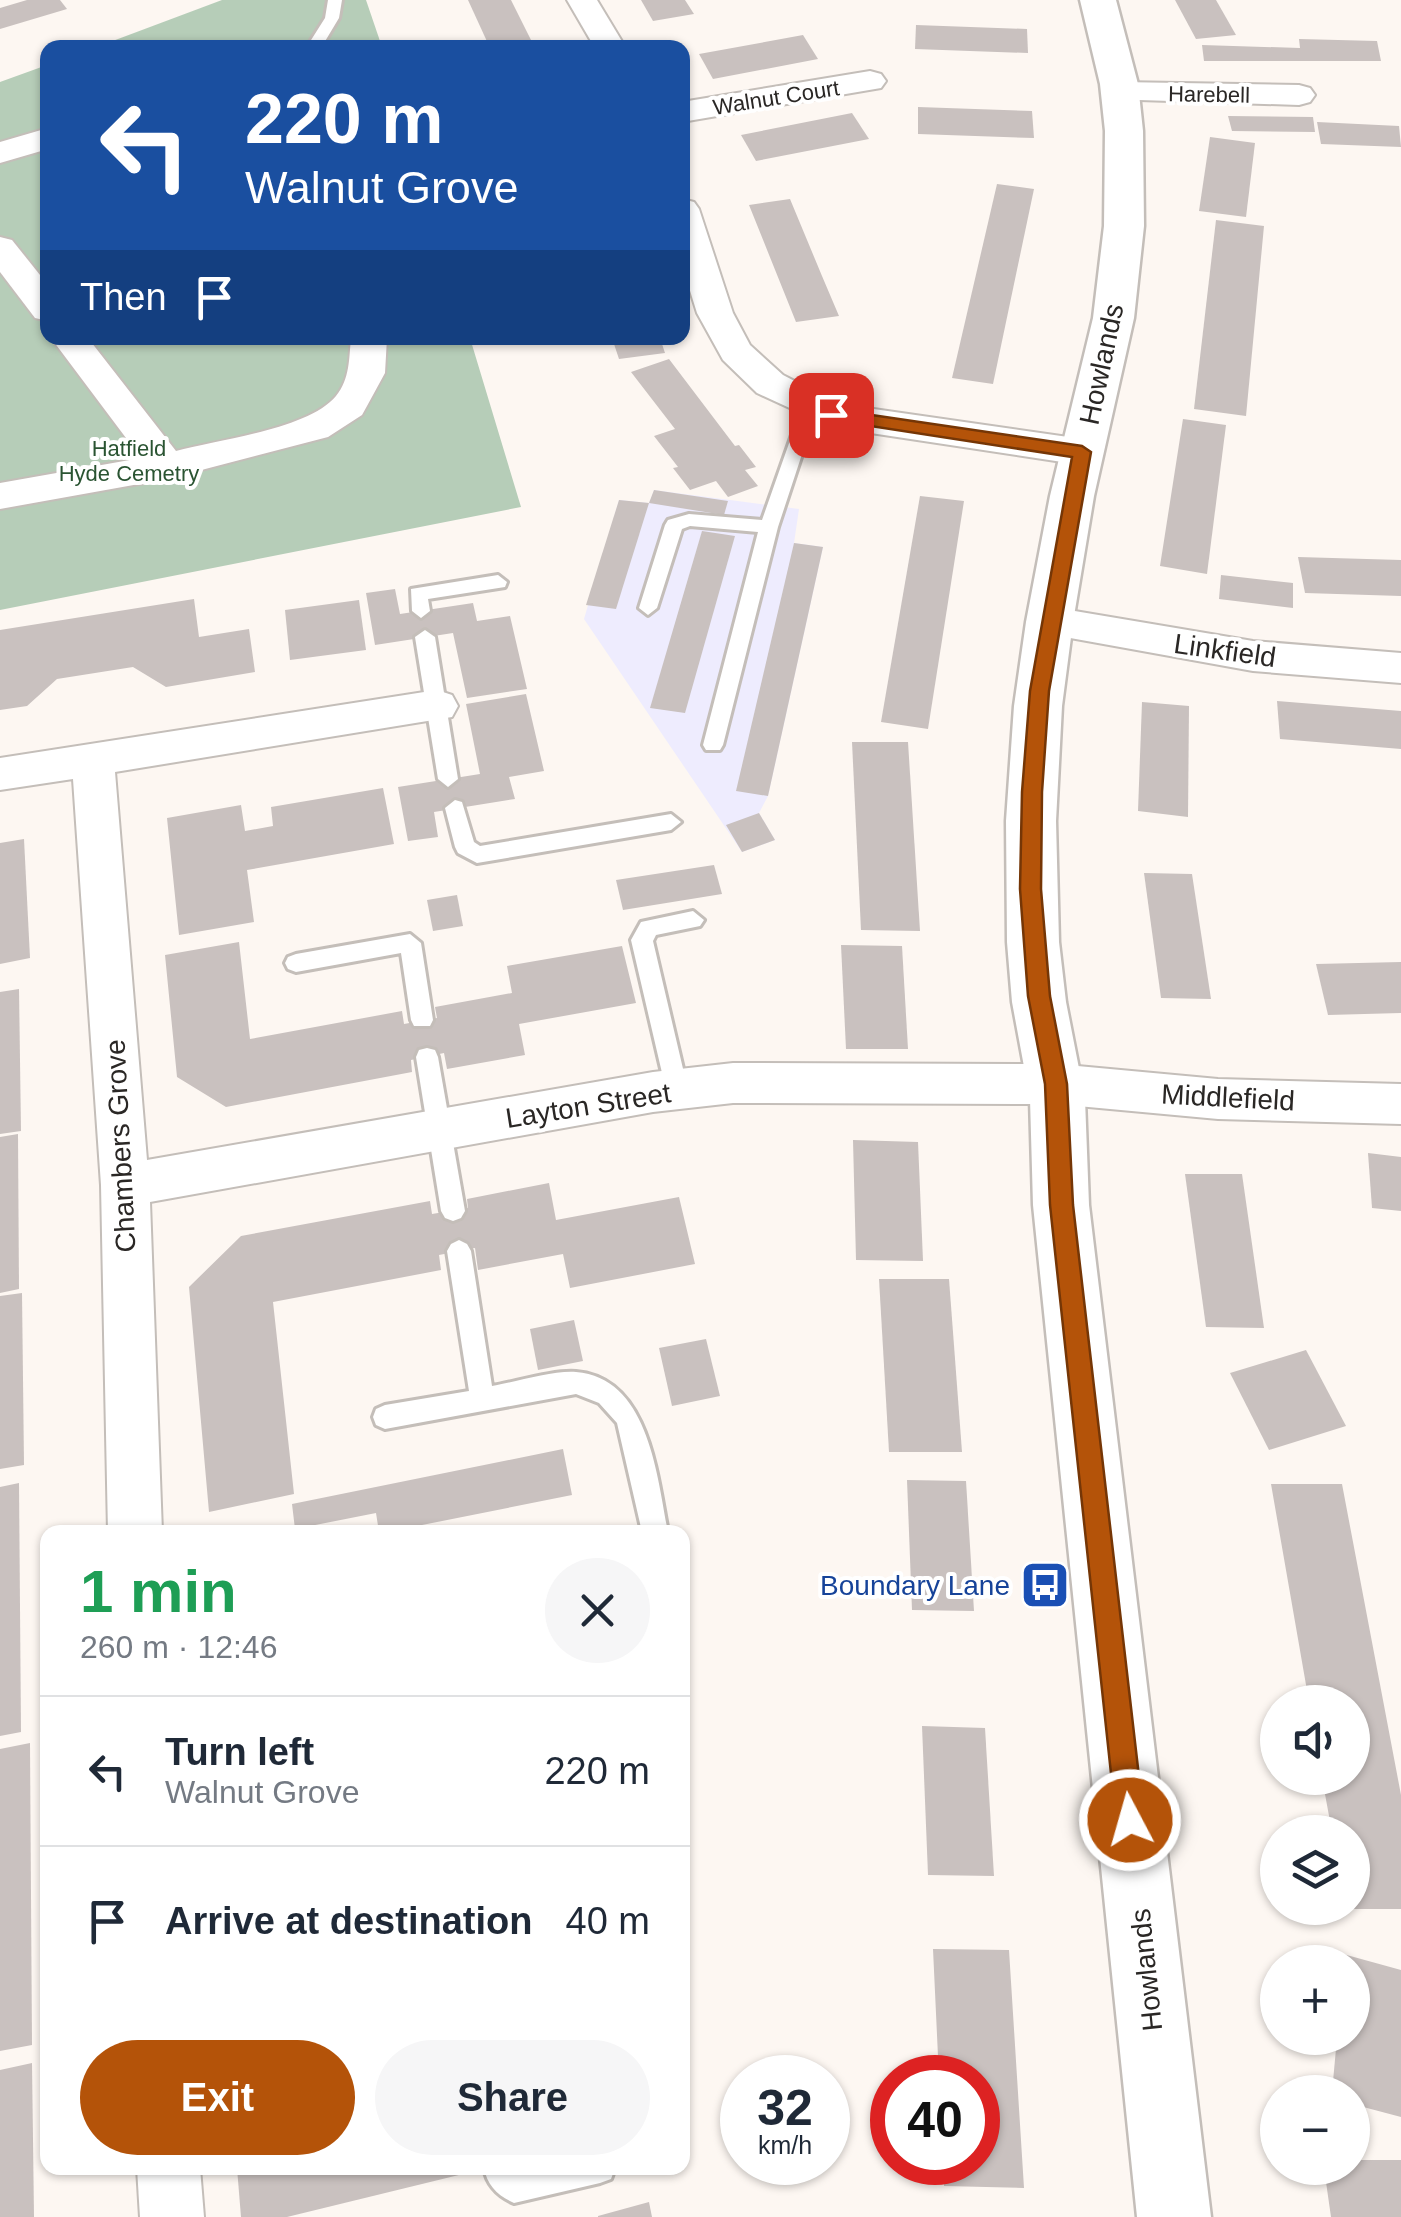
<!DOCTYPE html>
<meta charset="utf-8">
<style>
:root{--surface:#fff;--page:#f6f6f7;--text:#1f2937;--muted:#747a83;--line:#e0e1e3;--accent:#b45309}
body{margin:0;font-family:Arial,sans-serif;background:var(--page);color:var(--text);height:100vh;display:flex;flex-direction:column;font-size:38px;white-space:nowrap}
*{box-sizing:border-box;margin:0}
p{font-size:32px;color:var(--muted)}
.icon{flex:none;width:55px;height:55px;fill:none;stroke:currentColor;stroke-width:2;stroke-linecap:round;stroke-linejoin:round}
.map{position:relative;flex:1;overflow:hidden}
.drawer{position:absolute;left:40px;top:1525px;width:650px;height:650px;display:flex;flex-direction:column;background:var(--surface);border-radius:20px;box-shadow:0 2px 8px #0004}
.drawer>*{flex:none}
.banner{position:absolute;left:40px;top:40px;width:650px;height:305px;border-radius:20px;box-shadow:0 2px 8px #0004;background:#1a4fa0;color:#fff;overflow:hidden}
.fabs{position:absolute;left:1260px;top:1685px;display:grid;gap:20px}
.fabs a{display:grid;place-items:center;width:110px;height:110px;border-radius:50%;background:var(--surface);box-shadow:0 2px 8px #0004;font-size:50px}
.speed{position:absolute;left:720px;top:2055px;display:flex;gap:20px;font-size:50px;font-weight:700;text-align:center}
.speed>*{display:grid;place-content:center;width:130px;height:130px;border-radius:50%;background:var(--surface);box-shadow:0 2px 8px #0004;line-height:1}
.speed small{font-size:25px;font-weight:400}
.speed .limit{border:15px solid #d22;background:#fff;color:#111}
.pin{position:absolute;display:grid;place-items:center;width:85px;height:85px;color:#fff;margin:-42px;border-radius:20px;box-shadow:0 5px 15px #0006}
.me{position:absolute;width:110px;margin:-55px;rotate:354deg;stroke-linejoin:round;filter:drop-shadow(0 0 8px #0008)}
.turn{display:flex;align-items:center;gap:35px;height:210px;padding:0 40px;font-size:45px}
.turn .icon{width:130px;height:130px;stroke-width:2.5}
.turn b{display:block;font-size:70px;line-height:85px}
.then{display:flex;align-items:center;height:95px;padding:0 40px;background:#0003;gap:20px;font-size:38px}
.round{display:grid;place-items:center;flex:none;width:105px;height:105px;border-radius:52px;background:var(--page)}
.headline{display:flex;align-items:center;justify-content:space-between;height:170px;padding:0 40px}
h1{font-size:60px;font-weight:700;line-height:75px;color:#1e9e55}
.cta{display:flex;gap:20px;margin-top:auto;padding:20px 40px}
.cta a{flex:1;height:115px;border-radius:60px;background:var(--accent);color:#fff;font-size:40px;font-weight:700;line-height:115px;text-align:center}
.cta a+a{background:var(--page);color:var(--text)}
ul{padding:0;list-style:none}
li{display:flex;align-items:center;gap:30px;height:150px;padding:0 40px;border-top:2px solid var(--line)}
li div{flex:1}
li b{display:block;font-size:38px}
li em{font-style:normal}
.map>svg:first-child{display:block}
.industrial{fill:#eeecfe}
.green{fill:#b6cdb8}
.building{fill:#c9c1bf}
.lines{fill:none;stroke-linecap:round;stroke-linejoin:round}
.lane-casing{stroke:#c4beb9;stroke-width:6}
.street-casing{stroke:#c4beb9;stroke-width:4}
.secondary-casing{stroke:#c4beb9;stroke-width:5}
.lane{fill:#fff;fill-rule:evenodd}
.street{fill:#fff;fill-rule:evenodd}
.secondary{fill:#fff;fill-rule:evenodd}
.route{fill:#b45309;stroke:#753606;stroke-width:2.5}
.labels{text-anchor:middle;stroke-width:8;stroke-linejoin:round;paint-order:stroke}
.far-street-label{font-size:22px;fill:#2a2725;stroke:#fff}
.far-park-label{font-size:22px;fill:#2a5432;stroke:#fff}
.street-label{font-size:28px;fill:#2a2725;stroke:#fff}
.transit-label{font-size:28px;fill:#164399;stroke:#fff;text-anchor:end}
</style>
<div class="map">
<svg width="1401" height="2217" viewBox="0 0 1401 2217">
<rect width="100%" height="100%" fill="#fdf7f2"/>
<polygon class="industrial" points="654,490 799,509 794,543 823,547 768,796 759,813 775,840 742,852 584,619 619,500 649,503"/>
<g class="green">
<polygon points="222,0 366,0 382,47 94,48"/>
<polygon points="47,65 48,338 470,338 521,507 0,610 0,82"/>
</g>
<g class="building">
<polygon points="27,0 60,0 67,9 0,29 0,8"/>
<polygon points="468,0 511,0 533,44 490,48"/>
<polygon points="641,0 685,0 694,14 653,21"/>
<polygon points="1175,0 1216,0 1236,35 1196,39"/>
<polygon points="916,25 1027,29 1028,53 915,49"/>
<polygon points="803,35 818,59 713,79 699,54"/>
<polygon points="1299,39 1377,41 1381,61 1204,61 1202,45 1300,48"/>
<polygon points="918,107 1032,111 1034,138 918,134"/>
<polygon points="852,113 869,139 756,161 741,135"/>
<polygon points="1228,116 1313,117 1315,132 1232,131"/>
<polygon points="1317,122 1399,126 1401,147 1321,144"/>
<polygon points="1210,137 1255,143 1246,217 1199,211"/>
<polygon points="997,184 1034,189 993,384 952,378"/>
<polygon points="790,199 822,276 839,316 796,322 749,205"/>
<polygon points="1216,220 1264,226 1246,416 1194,409"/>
<polygon points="612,338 660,338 665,353 619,359"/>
<polygon points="669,359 735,446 739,445 756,467 745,470 758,486 728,497 716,481 690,490 673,468 678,467 654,436 675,429 631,372"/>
<polygon points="1183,419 1226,425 1207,574 1160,566"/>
<polygon points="654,490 728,501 724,515 649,503"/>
<polygon points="920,496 964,501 928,729 881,722"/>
<polygon points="619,500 649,503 616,609 586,605"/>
<polygon points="702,531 735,536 685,713 650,708"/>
<polygon points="794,543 823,547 768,796 736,791"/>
<polygon points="1298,557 1401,560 1401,596 1305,593"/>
<polygon points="1221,575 1293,583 1293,608 1219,599"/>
<polygon points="395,589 400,614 473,603 477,621 510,616 527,689 467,698 453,633 375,645 366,593"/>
<polygon points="194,599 199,637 249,629 255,672 166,687 133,667 57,679 27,706 0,710 0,630"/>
<polygon points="359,600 366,650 290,660 285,610"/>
<polygon points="526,694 544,771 509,777 515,799 434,812 438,837 408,841 398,787 480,774 466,704"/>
<polygon points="1277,701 1401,711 1401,749 1280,739"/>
<polygon points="1142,702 1189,706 1188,817 1138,811"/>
<polygon points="852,742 908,742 920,931 861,930"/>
<polygon points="383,788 394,844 247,870 254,922 179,935 167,818 241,805 245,831 273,826 271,807"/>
<polygon points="759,813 775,840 742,852 726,825"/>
<polygon points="24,839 30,958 0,964 0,843"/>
<polygon points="714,865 722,894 623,910 616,880"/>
<polygon points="1144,873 1192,874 1211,999 1161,998"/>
<polygon points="457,895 463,926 433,931 427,900"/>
<polygon points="239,942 250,1039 402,1011 404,1024 437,1018 435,1007 512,993 507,966 622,946 636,1003 519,1024 525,1055 447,1069 444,1053 411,1060 412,1072 226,1107 177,1077 165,955"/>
<polygon points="841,945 902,946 908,1049 846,1049"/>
<polygon points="1401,962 1401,1013 1328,1015 1316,964"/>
<polygon points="19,989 21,1131 0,1134 0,992"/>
<polygon points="18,1134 19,1289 0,1293 0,1137"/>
<polygon points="853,1140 918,1142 923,1261 856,1260"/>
<polygon points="1368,1153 1401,1157 1401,1211 1372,1208"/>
<polygon points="1185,1174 1242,1174 1264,1328 1206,1327"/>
<polygon points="549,1183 556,1220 679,1197 695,1264 570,1288 563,1254 478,1270 475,1248 439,1255 441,1270 273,1302 294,1494 209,1512 189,1287 241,1236 430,1201 432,1214 468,1208 467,1199"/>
<polygon points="879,1279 949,1279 962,1452 889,1452"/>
<polygon points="22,1293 24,1465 0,1469 0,1296"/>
<polygon points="574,1320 583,1361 538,1370 530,1329"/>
<polygon points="706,1339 720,1396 672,1406 659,1348"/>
<polygon points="1306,1350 1346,1426 1269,1450 1230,1373"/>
<polygon points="563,1449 572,1495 387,1532 379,1532 376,1513 295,1529 292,1504"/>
<polygon points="907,1480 966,1481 974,1611 912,1610"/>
<polygon points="19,1483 21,1732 0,1736 0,1487"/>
<polygon points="1271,1484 1342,1484 1401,1795 1401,1909 1352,1909 1352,1832 1332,1832 1322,1778 1352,1778 1352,1702 1309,1702"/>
<polygon points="922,1726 985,1728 994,1876 928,1875"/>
<polygon points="30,1743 32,2045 0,2051 0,1749"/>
<polygon points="933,1949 1009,1950 1024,2188 944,2186 943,2162 978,2162 978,2078 939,2078"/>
<polygon points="1343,1954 1401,1970 1401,2117 1352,2104 1352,2092 1332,2092 1337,2038 1352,2038 1352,1962 1343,1962"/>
<polygon points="32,2063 34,2217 0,2217 0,2070"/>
<polygon points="1352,2160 1401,2160 1401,2217 1331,2217 1324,2168 1352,2168"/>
<polygon points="237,2168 467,2168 467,2173 287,2217 241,2217"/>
<polygon points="649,2202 652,2217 598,2217 598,2216"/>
</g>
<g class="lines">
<g class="lane-casing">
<g id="lane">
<polygon points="328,0 342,0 339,18 321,48 306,48 325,18"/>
<polygon points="831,409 840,415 807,439 778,527 723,745 720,750 706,750 703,745 758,532 690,526 682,529 657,608 648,615 639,608 665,525 668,520 689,514 762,520 793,432"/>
<polygon points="498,575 507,582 505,587 428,599 430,611 421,618 412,611 411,589"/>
<polygon points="425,630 435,637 458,779 448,787 438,779 415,637"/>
<polygon points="455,800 462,802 474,842 480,846 671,814 681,822 671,830 477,863 458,853 455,847 445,808"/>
<polygon points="693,911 704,920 700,926 656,935 653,941 688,1090 685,1097 669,1097 666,1090 631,940 641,922"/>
<polygon points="410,934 421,943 433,1020 430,1026 414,1026 411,1020 401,953 296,972 288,969 285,963 288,957 296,954"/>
<polygon points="427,1048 435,1050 438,1057 465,1211 461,1218 453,1221 445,1218 441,1211 416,1057 419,1050"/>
<path d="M459,1240L467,1244L471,1251L492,1386C515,1382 555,1370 576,1372C649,1378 657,1476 668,1532H642L617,1423L599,1403L576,1394L385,1429L376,1425L373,1417L376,1409L385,1405L469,1391L447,1251L451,1244Z"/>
<path d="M484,2168H515L519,2172L537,2168H615L611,2179L600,2183L514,2203C498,2196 487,2185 484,2168Z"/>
</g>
</g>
<g class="street-casing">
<g id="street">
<polygon points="567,0 597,0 626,48 595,48"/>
<polygon points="870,71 881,74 886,81 881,88 682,122 682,102"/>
<polygon points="1119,82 1299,85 1310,88 1315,95 1310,102 1299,105 1108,99 1103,92 1108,85"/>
<polygon points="48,128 48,149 0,163 0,142"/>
<polygon points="682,199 694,202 699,209 733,313 750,345 783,375 839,404 1082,439 1095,443 1101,452 1095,461 1082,465 831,427 757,393 723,360 697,313 682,265"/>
<polygon points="0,237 12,240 48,285 48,321 35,318 0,272"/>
<path d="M51,338H88L176,451C217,440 309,429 336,396C350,379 349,358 351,338H387L385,373L367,406L362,415L328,437L167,479L0,509V483L141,458Z"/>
<polygon points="1051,607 1253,641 1401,653 1401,683 1253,671 1037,632 1031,622 1037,612"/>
<polygon points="437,690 452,695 458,706 452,717 115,772 147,1160 653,1072 733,1063 1056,1064 1218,1079 1401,1084 1401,1124 1218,1119 1056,1104 733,1103 653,1112 150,1202 162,1532 108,1532 101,1185 73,779 0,790 0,758"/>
<polygon points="137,2168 200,2168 204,2217 140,2217"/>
</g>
</g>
<g class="secondary-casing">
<polygon id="secondary" points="1080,0 1116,0 1138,84 1143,131 1144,226 1134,318 1094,496 1073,622 1062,706 1056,821 1059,942 1066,1002 1085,1099 1089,1205 1211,2217 1137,2217 1033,1205 1030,1099 1012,1002 1007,942 1006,821 1014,706 1026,622 1050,496 1093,318 1104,226 1105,131 1100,84"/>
</g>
<use href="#lane" class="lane"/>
<use href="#street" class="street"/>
<use href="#secondary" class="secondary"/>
</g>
<polygon class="route" points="831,409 1082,446 1091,452 1049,691 1042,792 1041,889 1050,996 1067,1084 1073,1205 1144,1820 1140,1830 1130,1834 1120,1830 1116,1820 1050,1205 1045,1084 1028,996 1020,889 1022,792 1030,691 1072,457 825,419 825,411"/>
<defs>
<g id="bus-square" transform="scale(2.5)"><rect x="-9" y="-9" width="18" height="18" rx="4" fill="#1a4fb4" stroke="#fff"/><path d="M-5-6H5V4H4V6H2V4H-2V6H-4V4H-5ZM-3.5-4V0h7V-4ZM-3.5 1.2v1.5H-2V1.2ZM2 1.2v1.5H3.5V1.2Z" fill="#fff"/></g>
</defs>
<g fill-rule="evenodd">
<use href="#bus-square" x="1045" y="1585"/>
</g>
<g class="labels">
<g class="far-street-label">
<text transform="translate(1209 94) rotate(1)" y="8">Harebell</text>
<text transform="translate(776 97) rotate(-9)" y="8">Walnut Court</text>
</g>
<g class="far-park-label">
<text x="129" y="456">Hatfield<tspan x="129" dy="25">Hyde Cemetry</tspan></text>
</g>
<g class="street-label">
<text transform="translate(1101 364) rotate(-78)" y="10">Howlands</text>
<text transform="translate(1225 650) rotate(8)" y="10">Linkfield</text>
<text transform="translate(1228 1097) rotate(3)" y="10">Middlefield</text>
<text transform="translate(588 1105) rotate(-9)" y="10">Layton Street</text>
<text transform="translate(120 1146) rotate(-93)" y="10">Chambers Grove</text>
<text transform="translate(1146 1970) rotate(-96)" y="10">Howlands</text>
</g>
<g class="transit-label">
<text x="1010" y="1595">Boundary Lane</text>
</g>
</g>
</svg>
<div class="fabs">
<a><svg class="icon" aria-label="sound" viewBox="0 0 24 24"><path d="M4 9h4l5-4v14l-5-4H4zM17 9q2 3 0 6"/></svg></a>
<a><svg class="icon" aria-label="layers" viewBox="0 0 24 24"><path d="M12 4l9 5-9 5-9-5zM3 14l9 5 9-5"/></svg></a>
<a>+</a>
<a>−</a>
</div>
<div class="speed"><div>32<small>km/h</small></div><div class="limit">40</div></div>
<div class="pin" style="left:831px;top:415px;background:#d93025"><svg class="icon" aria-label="arrive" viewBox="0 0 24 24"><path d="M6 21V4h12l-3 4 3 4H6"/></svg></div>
<svg class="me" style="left:1130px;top:1820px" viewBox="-20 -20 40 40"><circle r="17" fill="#b45309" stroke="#fff" stroke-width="3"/><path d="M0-11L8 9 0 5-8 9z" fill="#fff"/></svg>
<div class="banner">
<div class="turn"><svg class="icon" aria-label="left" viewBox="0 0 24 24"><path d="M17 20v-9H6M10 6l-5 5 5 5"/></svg><div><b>220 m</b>Walnut Grove</div></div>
<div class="then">Then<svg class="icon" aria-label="arrive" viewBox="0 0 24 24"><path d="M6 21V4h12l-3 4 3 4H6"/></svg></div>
</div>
<section class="drawer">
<div class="headline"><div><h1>1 min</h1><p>260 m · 12:46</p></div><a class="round"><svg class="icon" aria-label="close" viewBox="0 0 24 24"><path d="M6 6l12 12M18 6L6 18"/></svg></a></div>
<ul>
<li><svg class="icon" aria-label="left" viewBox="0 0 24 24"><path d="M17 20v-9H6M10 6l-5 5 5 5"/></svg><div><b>Turn left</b><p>Walnut Grove</p></div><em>220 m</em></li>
<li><svg class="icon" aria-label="arrive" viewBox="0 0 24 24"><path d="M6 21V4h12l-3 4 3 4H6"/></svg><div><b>Arrive at destination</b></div><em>40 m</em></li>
</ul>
<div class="cta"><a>Exit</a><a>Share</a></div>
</section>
</div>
